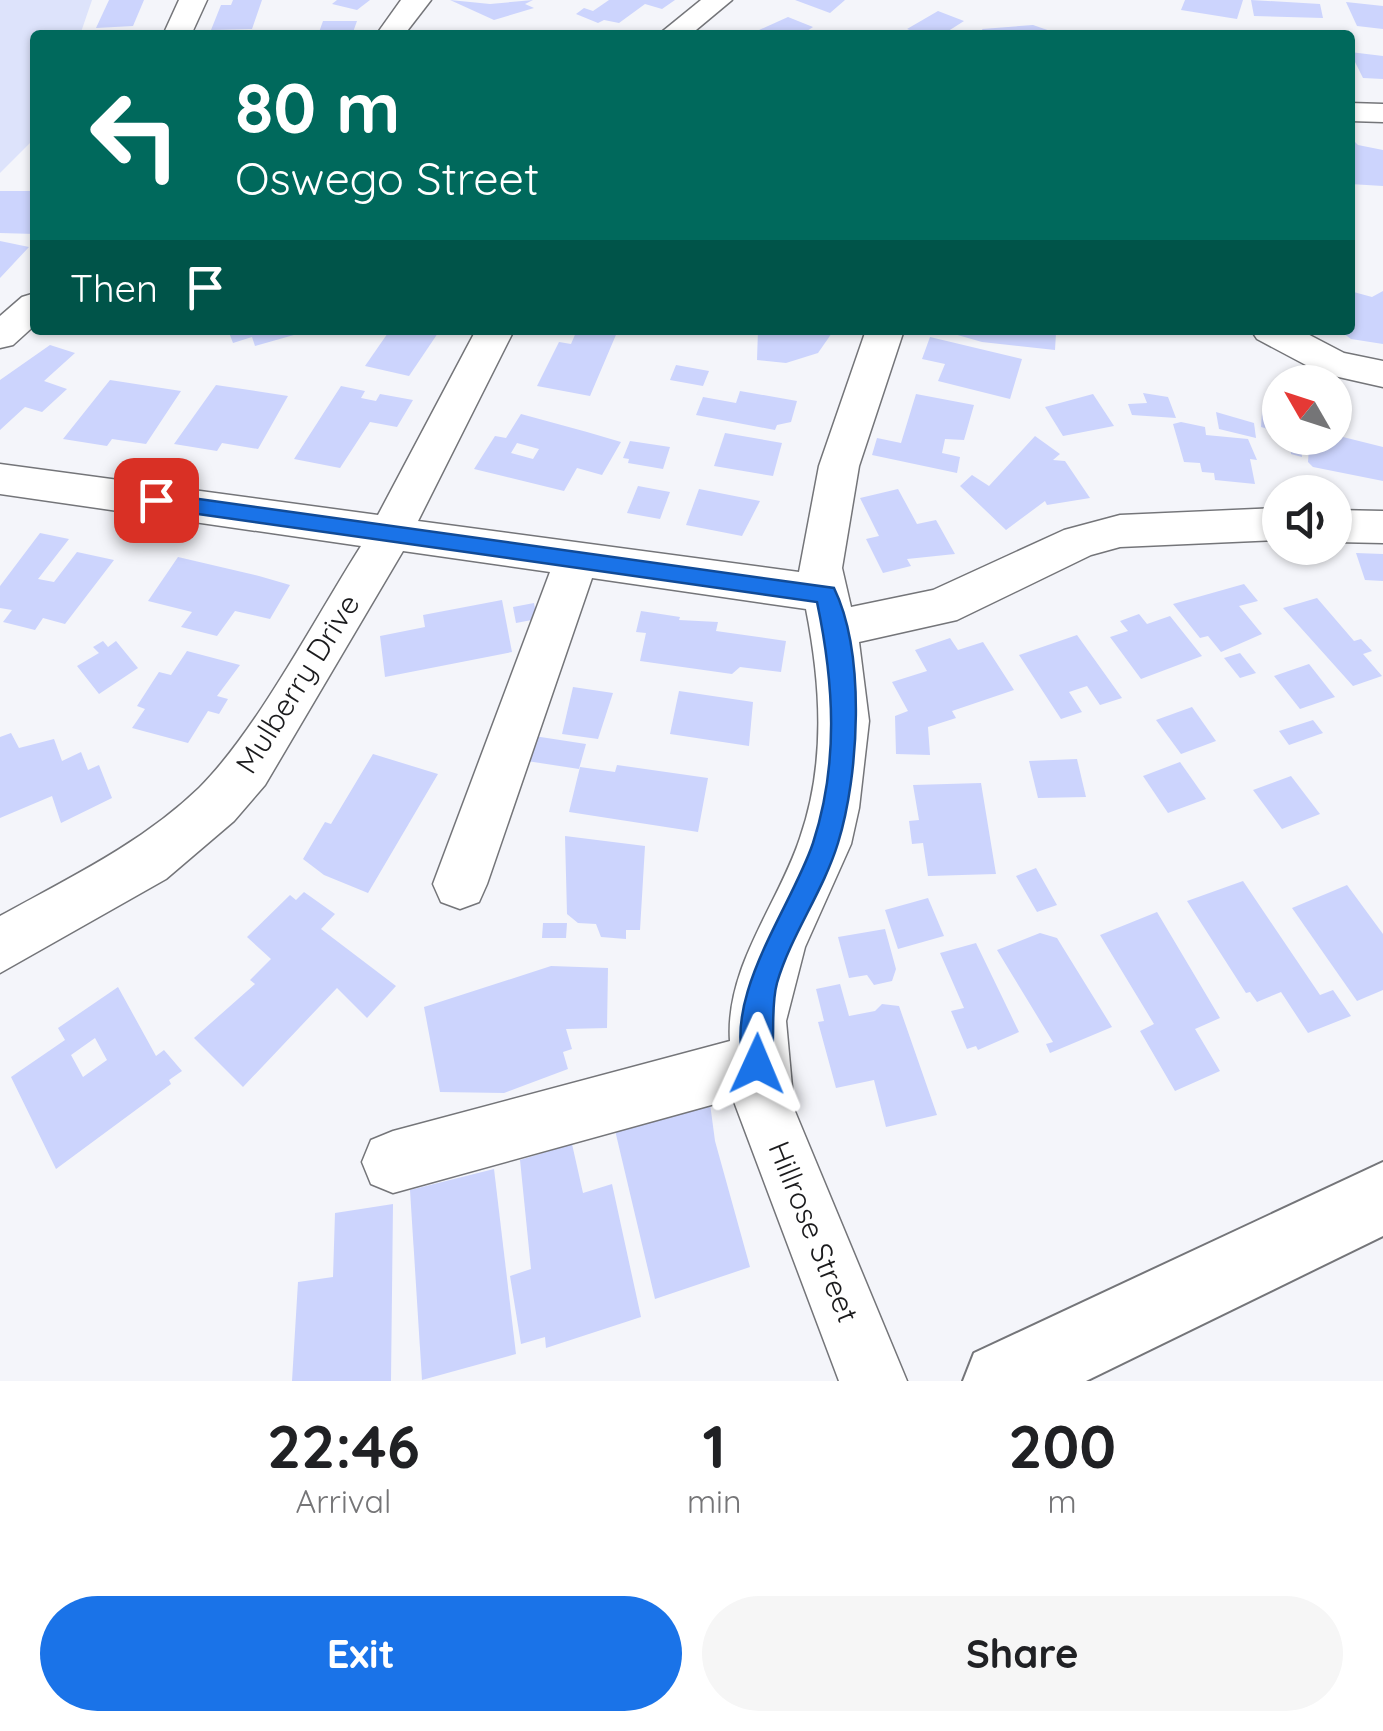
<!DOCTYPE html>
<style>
:root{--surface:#fff;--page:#f6f6f6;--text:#202124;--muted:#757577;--accent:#1a73e8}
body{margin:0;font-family:Quicksand,sans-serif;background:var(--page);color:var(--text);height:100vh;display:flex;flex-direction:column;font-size:38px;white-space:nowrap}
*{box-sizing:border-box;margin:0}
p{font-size:32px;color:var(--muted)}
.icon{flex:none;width:55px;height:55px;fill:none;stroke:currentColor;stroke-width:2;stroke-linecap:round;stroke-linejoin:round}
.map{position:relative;height:1381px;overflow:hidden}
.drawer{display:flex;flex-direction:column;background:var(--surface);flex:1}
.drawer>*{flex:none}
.hud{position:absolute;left:30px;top:30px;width:1325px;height:305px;border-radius:10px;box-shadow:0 2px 8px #0004;background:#00695c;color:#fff;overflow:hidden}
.needle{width:65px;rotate:309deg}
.tools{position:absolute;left:1262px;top:365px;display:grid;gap:20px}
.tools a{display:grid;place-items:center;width:90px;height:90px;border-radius:50%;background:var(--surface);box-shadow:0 2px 8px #0004;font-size:50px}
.pin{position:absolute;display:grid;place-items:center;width:85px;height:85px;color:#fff;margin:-42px;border-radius:20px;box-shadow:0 5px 15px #0006}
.me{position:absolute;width:110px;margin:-55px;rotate:1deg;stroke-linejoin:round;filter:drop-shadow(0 0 8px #0008)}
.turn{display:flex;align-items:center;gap:35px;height:210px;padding:0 40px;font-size:45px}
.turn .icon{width:130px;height:130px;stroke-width:2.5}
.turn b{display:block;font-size:70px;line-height:85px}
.then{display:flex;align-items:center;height:95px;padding:0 40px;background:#0003;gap:20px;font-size:38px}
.eta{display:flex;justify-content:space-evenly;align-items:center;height:170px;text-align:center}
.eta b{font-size:60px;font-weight:700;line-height:70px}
.cta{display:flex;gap:20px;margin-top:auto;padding:20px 40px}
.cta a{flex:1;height:115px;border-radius:60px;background:var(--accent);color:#fff;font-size:40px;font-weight:700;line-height:115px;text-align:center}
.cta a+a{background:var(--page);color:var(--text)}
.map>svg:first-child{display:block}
.green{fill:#dde3fb}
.building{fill:#ccd4fd;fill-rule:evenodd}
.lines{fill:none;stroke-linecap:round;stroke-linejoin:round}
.minor-casing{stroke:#747579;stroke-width:3}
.major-casing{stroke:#747579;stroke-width:4}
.minor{fill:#fff;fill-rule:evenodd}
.major{fill:#fff;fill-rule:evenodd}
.route{fill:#1a73e8;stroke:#114b97;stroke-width:2.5}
.labels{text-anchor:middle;stroke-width:10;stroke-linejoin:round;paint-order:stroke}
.street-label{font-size:30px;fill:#1b1b1d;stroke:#fff}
</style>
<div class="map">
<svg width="1383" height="1381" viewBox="0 0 1383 1381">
<rect width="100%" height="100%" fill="#f4f5fa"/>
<polygon class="green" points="0,0 92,0 80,35 35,35 35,138 0,173"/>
<g class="building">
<polygon points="109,0 144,0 133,26 96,28"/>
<polygon points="233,0 262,0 252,29 211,30 221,5 231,5"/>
<polygon points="337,0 370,0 357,10 332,4"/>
<polygon points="450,0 490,4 533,0 525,4 534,8 494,20"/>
<polygon points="609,0 675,0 662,9 645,4 619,23 604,20 598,23 576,14 584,8 593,11"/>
<polygon points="795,0 845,0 830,13"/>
<polygon points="1185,0 1243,0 1237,19 1181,10"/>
<polygon points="1251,0 1320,4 1323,18 1254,16"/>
<polygon points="1346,2 1383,6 1383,29 1357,26"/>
<polygon points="938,11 964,21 942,35 908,35 912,31 907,29"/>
<polygon points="788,17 813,27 801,35 748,35"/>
<polygon points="323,21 357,21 352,35 318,35"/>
<polygon points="1033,25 1062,35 985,35 982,29"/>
<polygon points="1350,52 1383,56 1383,79 1363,78"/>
<polygon points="1350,137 1358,145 1383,150 1383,186 1350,184"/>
<polygon points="0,191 35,191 35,234 0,233"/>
<polygon points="0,241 29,247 0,278"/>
<polygon points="1350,291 1372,297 1383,291 1383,344 1351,339 1339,330 1350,330"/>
<polygon points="228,330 308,330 308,331 255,346 252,337 233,343"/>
<polygon points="390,330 440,330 409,376 365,366"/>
<polygon points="577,330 618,330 590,396 537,386 559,342 571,344"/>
<polygon points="758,330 834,330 818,353 786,363 757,360"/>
<polygon points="940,330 1065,330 1065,334 1056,333 1055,350 982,342"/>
<polygon points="930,337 1022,359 1010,399 938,381 945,364 922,359"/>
<polygon points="50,345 75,353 44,381 67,389 42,412 25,407 0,430 0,380"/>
<polygon points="676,365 709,371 703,386 670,380"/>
<polygon points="110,380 181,391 146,444 112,439 107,446 63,439"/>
<polygon points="216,385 288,396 258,449 222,443 217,451 174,444"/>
<polygon points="341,386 365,391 361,398 376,401 380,394 413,400 397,427 370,422 340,468 294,459"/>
<polygon points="740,391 797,401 791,422 777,425 775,430 696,415 703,397 736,403"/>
<polygon points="1143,393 1168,397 1176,418 1132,415 1128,404 1147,403"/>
<polygon points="916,394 974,405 964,440 945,439 942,453 960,457 957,473 872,455 877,438 901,443"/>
<polygon points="1093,394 1114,426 1063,436 1045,407"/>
<polygon points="1262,411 1280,415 1280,432 1261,427"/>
<polygon points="1216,412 1254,423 1256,438 1219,429"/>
<path d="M521,414L587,432L621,442L602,475L577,468L564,491L474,469L495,436L506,438ZM517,443L539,449L533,459L511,453Z"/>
<polygon points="1181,422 1205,427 1206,435 1248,439 1257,460 1250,459 1255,484 1215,480 1214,473 1202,472 1200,463 1184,462 1173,424"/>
<polygon points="725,433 782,443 773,476 714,466"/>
<polygon points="1335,435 1383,447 1383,481 1313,467 1308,462 1309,447 1301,445 1302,457 1291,454 1290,438"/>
<polygon points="1035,436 1060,454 1053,460 1065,461 1090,498 1047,505 1045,501 1006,530 960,486 972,475 989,486"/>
<polygon points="630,441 670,447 663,469 628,463 629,459 623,458"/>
<polygon points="638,486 670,492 660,519 627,513"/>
<polygon points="699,489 760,501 742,536 686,525"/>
<polygon points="898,489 917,524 936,520 955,554 907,559 911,566 883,573 866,539 879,536 860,498"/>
<polygon points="40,533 69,539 38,579 54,582 77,552 114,560 65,624 43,618 35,630 3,622 12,610 0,608 0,586"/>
<polygon points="1356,553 1383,554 1383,581 1365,580"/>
<polygon points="178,557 259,576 290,585 270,619 235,611 217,636 181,627 192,612 148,601"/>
<polygon points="1244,584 1258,601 1239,606 1262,634 1221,652 1208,636 1200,638 1173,604"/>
<polygon points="1317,598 1354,641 1361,639 1372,651 1363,654 1382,676 1353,686 1283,608"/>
<polygon points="502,600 512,652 385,677 380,636 425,627 423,615"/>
<polygon points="534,603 537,619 516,623 513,607"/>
<polygon points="641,611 680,617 679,620 718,622 716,631 786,641 781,672 740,667 732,674 640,661 646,633 636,632"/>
<polygon points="1139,614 1147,624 1170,616 1202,656 1141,679 1110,637 1128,631 1120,621"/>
<polygon points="1077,635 1122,698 1100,705 1087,686 1069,692 1082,712 1061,719 1019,655"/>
<polygon points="950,638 958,650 983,642 1014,690 952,711 956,718 928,727 930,755 896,754 895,716 908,711 892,682 927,671 915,650"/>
<polygon points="103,641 108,647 116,641 138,668 99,694 77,666 99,653 93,647"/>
<polygon points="187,651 240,665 217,696 228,699 219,714 208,711 188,743 132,728 145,709 137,706 159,672 171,675"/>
<polygon points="1240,653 1256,673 1240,678 1224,658"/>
<polygon points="1309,664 1335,697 1300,709 1274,676"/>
<polygon points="573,687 613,693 598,739 562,734"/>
<polygon points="679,691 753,702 749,746 670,734"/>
<polygon points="1192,707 1216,741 1181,754 1156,720"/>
<polygon points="1313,720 1323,733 1289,745 1279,731"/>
<polygon points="11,733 19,748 54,739 62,761 81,752 88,770 99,765 112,798 61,823 52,796 0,818 0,737"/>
<polygon points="534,736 586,744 579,769 527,761"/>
<polygon points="373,754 438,774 368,893 324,875 303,859 325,822 331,824"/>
<polygon points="1077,759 1086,797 1038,798 1029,761"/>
<polygon points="1180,762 1206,799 1168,813 1143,776"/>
<polygon points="617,765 708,778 698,832 569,812 580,767 615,772"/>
<polygon points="1291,776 1320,814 1282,829 1253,790"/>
<polygon points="981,783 996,874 928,876 923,843 912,844 909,821 919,820 913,785"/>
<polygon points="565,836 645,846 640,930 626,930 626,939 601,937 596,924 578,923 567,914"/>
<polygon points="1036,868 1057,905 1037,912 1016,876"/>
<polygon points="1243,881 1320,995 1333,990 1351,1016 1308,1033 1281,992 1257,1002 1250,992 1246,993 1187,901"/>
<polygon points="1347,885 1383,934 1383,990 1357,1001 1292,908"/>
<polygon points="304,892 335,914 321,929 396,986 367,1018 337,988 243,1087 194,1038 255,984 250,980 271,959 247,937 290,895 296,900"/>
<polygon points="928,898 944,936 898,949 885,910"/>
<polygon points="1157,912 1220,1018 1195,1029 1220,1071 1175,1091 1140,1031 1154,1024 1100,935"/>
<polygon points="543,923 567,923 566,938 542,938"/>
<polygon points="885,929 896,969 892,981 874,985 867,975 849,978 838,937"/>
<polygon points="1040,933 1057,938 1112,1027 1050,1053 1046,1044 1053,1042 997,950"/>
<polygon points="976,943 1019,1032 978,1050 976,1046 967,1049 951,1011 964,1008 940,953"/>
<polygon points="551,966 608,968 607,1028 566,1029 572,1049 563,1052 568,1069 504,1093 440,1092 424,1007"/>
<polygon points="840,984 849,1016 875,1011 882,1004 899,1006 937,1115 886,1127 874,1080 836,1088 818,1022 824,1021 816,989"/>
<path d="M118,987L156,1056L164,1050L182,1071L169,1080L171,1084L56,1169L11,1077L65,1040L58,1028ZM95,1038L107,1060L83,1077L71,1055Z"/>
<polygon points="709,1096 715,1141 750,1267 655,1299 614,1126"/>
<polygon points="572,1144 583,1193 612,1184 641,1317 546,1348 545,1337 521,1344 510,1276 531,1269 520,1160"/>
<polygon points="494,1169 516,1354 422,1380 410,1190"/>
<polygon points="393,1204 391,1381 292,1381 298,1282 333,1277 335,1213"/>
</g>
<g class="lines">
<g class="minor-casing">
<g id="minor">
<polygon points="179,0 207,0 191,35 163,35"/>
<polygon points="401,0 431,0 404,35 376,35"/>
<polygon points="701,0 732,0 690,35 658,35"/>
<polygon points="1350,103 1383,104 1383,122 1350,121"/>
<polygon points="35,293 35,325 13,345 0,348 0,316 22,297"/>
<path d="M476,330H514L418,521L799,572L819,466L866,330H904L859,466L842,568L851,607L933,590L1064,530L1120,515L1280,508V540L1120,547L1091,555L957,620L859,642L869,721L859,808L851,844L805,947L786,1021L794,1109L907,1381H839L733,1099L393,1193L371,1184L362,1162L371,1140L393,1131L730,1041C725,967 778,905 800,838C826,763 821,685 806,609L592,578L487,884L479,902L460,909L441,902L433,884L550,572L403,551L265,785L234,821L166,879L0,973V916C69,878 142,843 199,788C258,729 315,618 361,546L0,494V464L378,515Z"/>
<polygon points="1251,330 1300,330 1344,353 1383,361 1383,387 1321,373 1257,339"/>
<polygon points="1335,510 1383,511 1383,543 1335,542"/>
</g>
</g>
<g class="major-casing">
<polygon id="major" points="1383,1162 1383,1236 1086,1381 963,1381 974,1353"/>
</g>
<use href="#minor" class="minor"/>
<use href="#major" class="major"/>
</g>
<path class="route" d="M156,493L834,588C866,654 859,775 838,843C823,892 791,935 777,983C769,1012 778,1047 767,1073L757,1077L747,1073C718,1001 791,909 813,843C839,763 834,683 817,602L156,508L146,500Z"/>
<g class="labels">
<g class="street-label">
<text transform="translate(298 684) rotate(-58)" y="10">Mulberry Drive</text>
<text transform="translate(813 1232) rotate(68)" y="10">Hillrose Street</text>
</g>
</g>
</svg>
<div class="tools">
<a><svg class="needle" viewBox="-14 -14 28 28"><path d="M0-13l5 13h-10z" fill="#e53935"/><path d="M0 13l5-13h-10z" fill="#757577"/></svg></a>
<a><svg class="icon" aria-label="sound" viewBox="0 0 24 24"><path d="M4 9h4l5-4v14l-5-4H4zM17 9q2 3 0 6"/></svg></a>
</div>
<div class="pin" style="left:156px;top:500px;background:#d93025"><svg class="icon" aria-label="arrive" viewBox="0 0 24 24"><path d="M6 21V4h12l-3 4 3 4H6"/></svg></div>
<svg class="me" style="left:757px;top:1064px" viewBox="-20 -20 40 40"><path d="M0-17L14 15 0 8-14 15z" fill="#1a73e8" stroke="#fff" stroke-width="4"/></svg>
<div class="hud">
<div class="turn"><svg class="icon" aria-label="left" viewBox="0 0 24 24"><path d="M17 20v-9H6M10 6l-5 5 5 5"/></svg><div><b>80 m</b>Oswego Street</div></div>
<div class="then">Then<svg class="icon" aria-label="arrive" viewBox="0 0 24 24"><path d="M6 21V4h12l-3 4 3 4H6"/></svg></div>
</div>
</div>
<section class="drawer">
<div class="eta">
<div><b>22:46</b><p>Arrival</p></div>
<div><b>1</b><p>min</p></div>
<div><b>200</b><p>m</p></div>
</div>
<div class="cta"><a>Exit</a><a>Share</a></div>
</section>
